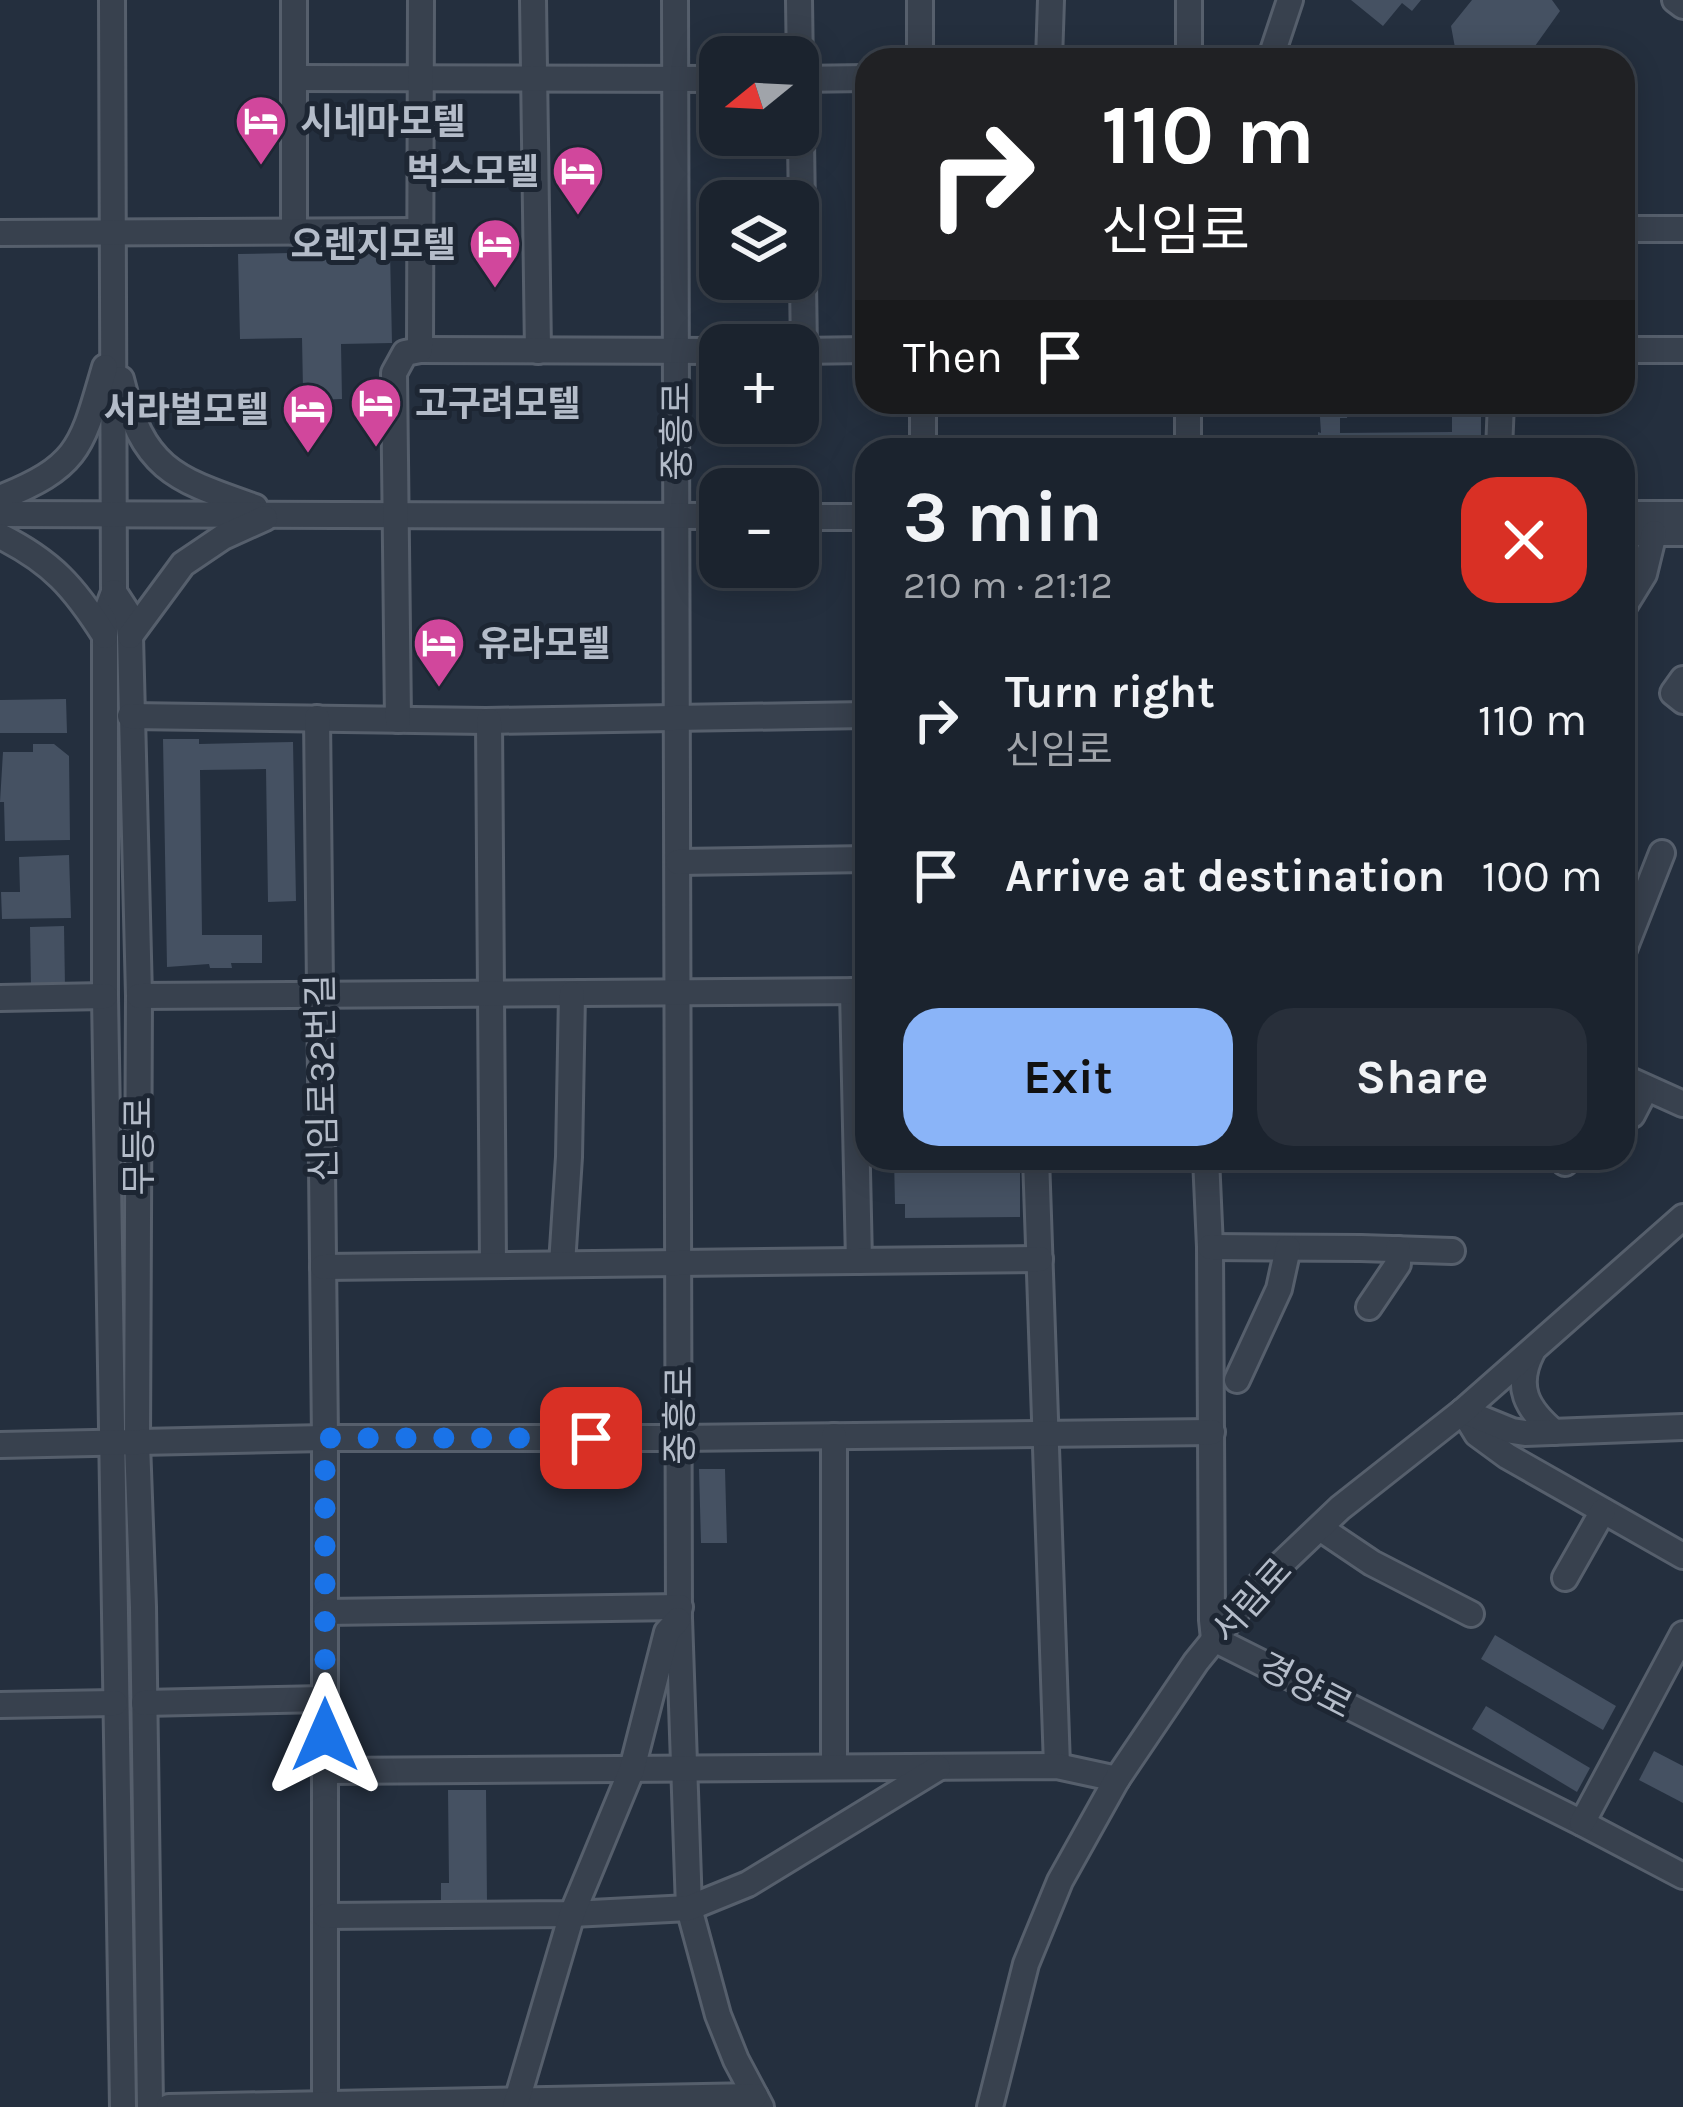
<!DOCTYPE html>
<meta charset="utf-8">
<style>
:root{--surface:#1b232e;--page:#282f3a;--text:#f1f3f6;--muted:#a0a4aa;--line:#39404a;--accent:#8ab4f8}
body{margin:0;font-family:Karla,"Noto Sans KR",sans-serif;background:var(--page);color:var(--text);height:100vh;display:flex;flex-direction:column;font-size:45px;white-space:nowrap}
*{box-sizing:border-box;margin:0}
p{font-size:39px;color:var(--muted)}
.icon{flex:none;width:66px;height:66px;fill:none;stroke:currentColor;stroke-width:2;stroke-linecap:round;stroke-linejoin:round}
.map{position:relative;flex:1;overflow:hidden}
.side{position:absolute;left:855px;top:438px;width:780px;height:732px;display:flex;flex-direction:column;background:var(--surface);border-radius:36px;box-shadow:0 6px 30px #0003,0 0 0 3px var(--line)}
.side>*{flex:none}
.hud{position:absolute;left:855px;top:48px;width:780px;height:366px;border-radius:36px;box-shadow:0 6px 30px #0003,0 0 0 3px var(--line);background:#202124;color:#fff;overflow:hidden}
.needle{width:78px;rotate:252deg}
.buttons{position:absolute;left:699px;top:36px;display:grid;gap:24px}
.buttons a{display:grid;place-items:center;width:120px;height:120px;border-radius:24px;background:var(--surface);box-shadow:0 6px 30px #0003,0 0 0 3px var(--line);font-size:60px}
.pin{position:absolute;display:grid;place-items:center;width:102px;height:102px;color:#fff;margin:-51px;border-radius:24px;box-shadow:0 6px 18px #0006}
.me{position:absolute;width:132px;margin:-66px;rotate:0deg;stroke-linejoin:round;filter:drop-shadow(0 0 9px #0008)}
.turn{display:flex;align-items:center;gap:42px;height:252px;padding:0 48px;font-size:54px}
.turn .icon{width:156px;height:156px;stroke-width:2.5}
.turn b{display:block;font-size:84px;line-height:102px}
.then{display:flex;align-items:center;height:114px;padding:0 48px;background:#0003;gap:24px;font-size:45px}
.round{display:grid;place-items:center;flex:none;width:126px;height:126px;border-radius:36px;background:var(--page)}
.overview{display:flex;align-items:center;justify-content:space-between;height:204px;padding:0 48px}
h1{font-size:72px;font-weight:700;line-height:90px}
.action{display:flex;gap:24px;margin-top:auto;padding:24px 48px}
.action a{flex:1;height:138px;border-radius:36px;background:var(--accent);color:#111;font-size:48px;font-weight:700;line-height:138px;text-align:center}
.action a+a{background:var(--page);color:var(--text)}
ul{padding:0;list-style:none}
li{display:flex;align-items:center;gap:36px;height:156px;padding:0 48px}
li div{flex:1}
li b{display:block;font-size:45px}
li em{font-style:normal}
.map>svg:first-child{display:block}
.building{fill:#455162}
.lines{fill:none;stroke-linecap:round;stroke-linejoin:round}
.minor-casing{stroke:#565f6c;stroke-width:30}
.minor{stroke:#38414e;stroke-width:24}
.route{stroke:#1a73e8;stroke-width:21;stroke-dasharray:0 37.8}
.labels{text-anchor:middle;stroke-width:10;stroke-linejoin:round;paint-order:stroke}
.poi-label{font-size:36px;font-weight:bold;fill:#b4bcc9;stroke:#1d2633;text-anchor:start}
.street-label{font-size:36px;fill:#b4bcc9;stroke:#1d2633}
</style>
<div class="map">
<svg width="1683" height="2107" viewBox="0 0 1683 2107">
<rect width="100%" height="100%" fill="#242f3e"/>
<g class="building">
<polygon points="1351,0 1421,0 1412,11 1402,3 1383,26"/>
<polygon points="1472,0 1552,0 1560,11 1525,60 1453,60 1456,53 1451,26"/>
<polygon points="390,251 392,343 341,344 342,399 313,400 303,390 302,338 240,339 238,254"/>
<polygon points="1319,402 1350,402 1347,418 1340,418 1340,433 1452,432 1452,411 1445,411 1445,402 1481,402 1481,450 1318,450 1318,432 1321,433"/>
<polygon points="66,699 67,733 0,733 0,700"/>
<polygon points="163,739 199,739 199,744 293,742 296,901 268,902 266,769 200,770 202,935 262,935 262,963 231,963 232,968 210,968 209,964 167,967"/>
<polygon points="33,744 54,744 69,756 70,840 5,841 4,802 0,802 3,752 33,752"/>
<polygon points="69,855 71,918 2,919 1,892 20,892 19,857"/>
<polygon points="64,926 65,987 31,987 30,927"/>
<polygon points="894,1158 1020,1158 1020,1217 905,1218 905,1204 895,1204"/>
<polygon points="699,1469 725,1469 727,1543 701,1543"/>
<polygon points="1495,1635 1616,1706 1603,1730 1481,1659"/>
<polygon points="1486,1706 1590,1768 1577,1792 1472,1729"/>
<polygon points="1654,1751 1683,1766 1683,1803 1639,1780"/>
<polygon points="448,1790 486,1790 487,1903 441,1904 441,1883 449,1883"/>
</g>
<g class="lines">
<g class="minor-casing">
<g id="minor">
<polyline points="112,0 114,592 105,616 105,996 123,2107"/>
<polyline points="533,0 538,351"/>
<polyline points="675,0 679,1618 689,1908 718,2015 736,2060 761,2107"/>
<polyline points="799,0 804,351"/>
<polyline points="1675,0 1683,6"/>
<polyline points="920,60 920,0"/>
<polyline points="1049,60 1051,0"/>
<polyline points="1189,60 1189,0"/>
<polyline points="1270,60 1290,0"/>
<polyline points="294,78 720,79"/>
<polyline points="798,79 867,78"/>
<polyline points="1623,229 1683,229"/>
<polyline points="294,232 294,0"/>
<polyline points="0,233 421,231"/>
<polyline points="420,350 720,351"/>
<polyline points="1623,350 1683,350"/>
<polyline points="798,351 867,350"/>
<path d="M121,379C143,470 175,479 255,507"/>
<polyline points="923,450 923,402"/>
<polyline points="1188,450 1188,402"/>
<polyline points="1499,450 1501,402"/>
<path d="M0,498C81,466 82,445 105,367"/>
<polyline points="0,514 720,516"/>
<polyline points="1623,514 1683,514"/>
<polyline points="798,517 867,517"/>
<polyline points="1623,533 1683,533"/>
<path d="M0,536C52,562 74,587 105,636"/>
<polyline points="114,592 127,612 130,636 139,996 137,1443 143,1607 150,2107"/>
<polyline points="1623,608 1644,574 1654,533"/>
<polyline points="130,636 183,564 223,537 265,518"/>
<polyline points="1683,679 1673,693 1683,701"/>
<polyline points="130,716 486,721 867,715"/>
<polyline points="317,718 325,1438 325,2107"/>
<polyline points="398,720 394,373 405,353 420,350 421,0"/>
<polyline points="489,721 493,1265"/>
<polyline points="678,862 867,859"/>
<polyline points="1623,952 1662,853"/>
<polyline points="853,991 859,1261"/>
<polyline points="139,996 867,991"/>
<polyline points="0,998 105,996"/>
<polyline points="1623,1077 1683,1104"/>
<polyline points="1623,1112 1632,1115 1646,1088"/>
<polyline points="1036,1158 1057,1766"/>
<polyline points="1206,1158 1210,1247 1212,1620 1214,1639 1582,1823 1683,1876"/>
<polyline points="1565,1163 1568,1158"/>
<polyline points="1210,1247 1361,1248 1452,1251"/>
<polyline points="562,1264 569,1157 572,994"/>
<polyline points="323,1267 1040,1259"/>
<polyline points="1369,1307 1398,1264 1398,1249"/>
<path d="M1532,1352C1514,1387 1527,1409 1554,1432"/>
<polyline points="1237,1380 1279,1289 1288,1248"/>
<polyline points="1463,1411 1477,1434 1507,1456 1683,1556"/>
<polyline points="1463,1411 1512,1431 1525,1433 1683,1427"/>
<polyline points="0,1445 325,1438 679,1438 1212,1432"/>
<polyline points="1320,1528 1372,1563 1471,1614"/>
<polyline points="1565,1578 1603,1511"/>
<polyline points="325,1612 680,1607"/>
<polyline points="144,1703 324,1699"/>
<polyline points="0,1705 115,1703"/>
<polyline points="834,1767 834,1436"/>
<polyline points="325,1771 1057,1766 1117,1779"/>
<polyline points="1582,1823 1683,1634"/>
<polyline points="325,1916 572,1914 689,1908 748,1884 938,1768"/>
<polyline points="169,2107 755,2096"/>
<polyline points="515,2107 572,1914 632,1769 667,1632 678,1620"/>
<polyline points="990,2107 1026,1964 1060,1881 1117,1779 1196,1662 1256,1588 1340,1508 1463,1411 1683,1217"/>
</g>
</g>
<use href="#minor" class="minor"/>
</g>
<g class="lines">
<polyline class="route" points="325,1735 325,1438 591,1438"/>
</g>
<defs>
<g id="hotel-pin" transform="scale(2.7)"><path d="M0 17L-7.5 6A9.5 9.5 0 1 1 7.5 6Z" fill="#d1479c" stroke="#1d2633"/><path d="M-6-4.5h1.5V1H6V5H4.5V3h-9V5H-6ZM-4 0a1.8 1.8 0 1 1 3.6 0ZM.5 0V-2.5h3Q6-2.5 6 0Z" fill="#fff"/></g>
</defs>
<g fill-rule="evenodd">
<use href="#hotel-pin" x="261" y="121"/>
<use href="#hotel-pin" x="578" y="171"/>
<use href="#hotel-pin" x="495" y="244"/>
<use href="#hotel-pin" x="376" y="403"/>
<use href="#hotel-pin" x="308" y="409"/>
<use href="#hotel-pin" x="439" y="643"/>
</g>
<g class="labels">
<g class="poi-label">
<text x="300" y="134">시네마모텔</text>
<text x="539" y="184" text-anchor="end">벅스모텔</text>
<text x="456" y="257" text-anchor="end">오렌지모텔</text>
<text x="415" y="416">고구려모텔</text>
<text x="269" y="422" text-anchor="end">서라벌모텔</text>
<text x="478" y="656">유라모텔</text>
</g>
<g class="street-label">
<text transform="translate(676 431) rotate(-90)" y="13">중흥로</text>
<text transform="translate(321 1078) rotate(-91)" y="13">신임로32번길</text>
<text transform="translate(138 1146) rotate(-90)" y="13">무등로</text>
<text transform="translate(679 1415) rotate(-90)" y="13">중흥로</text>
<text transform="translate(1251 1600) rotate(-48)" y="13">서림로</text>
<text transform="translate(1306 1685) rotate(27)" y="13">경양로</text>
</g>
</g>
</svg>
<div class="buttons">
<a><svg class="needle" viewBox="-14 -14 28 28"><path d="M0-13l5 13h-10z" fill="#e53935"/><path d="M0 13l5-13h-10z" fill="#a0a4aa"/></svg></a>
<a><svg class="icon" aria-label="layers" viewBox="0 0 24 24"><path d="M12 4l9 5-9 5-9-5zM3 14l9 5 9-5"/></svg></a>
<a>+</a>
<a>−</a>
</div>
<div class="pin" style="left:591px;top:1438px;background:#d93025"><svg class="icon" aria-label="arrive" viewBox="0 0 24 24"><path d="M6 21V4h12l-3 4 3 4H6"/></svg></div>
<svg class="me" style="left:325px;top:1735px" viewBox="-20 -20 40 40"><path d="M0-17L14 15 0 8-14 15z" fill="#1a73e8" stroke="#fff" stroke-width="4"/></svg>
<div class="hud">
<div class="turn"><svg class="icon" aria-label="right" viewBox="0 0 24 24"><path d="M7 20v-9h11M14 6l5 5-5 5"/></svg><div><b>110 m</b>신임로</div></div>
<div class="then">Then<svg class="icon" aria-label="arrive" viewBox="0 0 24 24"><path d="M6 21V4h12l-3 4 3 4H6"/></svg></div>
</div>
<section class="side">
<div class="overview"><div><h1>3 min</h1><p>210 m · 21:12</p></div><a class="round" style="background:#d93025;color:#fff"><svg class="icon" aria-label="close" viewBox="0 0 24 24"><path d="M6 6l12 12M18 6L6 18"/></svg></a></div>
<ul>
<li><svg class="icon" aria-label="right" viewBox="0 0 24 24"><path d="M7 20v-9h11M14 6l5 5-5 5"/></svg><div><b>Turn right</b><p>신임로</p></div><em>110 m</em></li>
<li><svg class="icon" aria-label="arrive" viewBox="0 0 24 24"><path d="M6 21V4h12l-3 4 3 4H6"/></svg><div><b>Arrive at destination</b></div><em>100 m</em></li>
</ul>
<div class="action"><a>Exit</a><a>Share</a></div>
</section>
</div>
